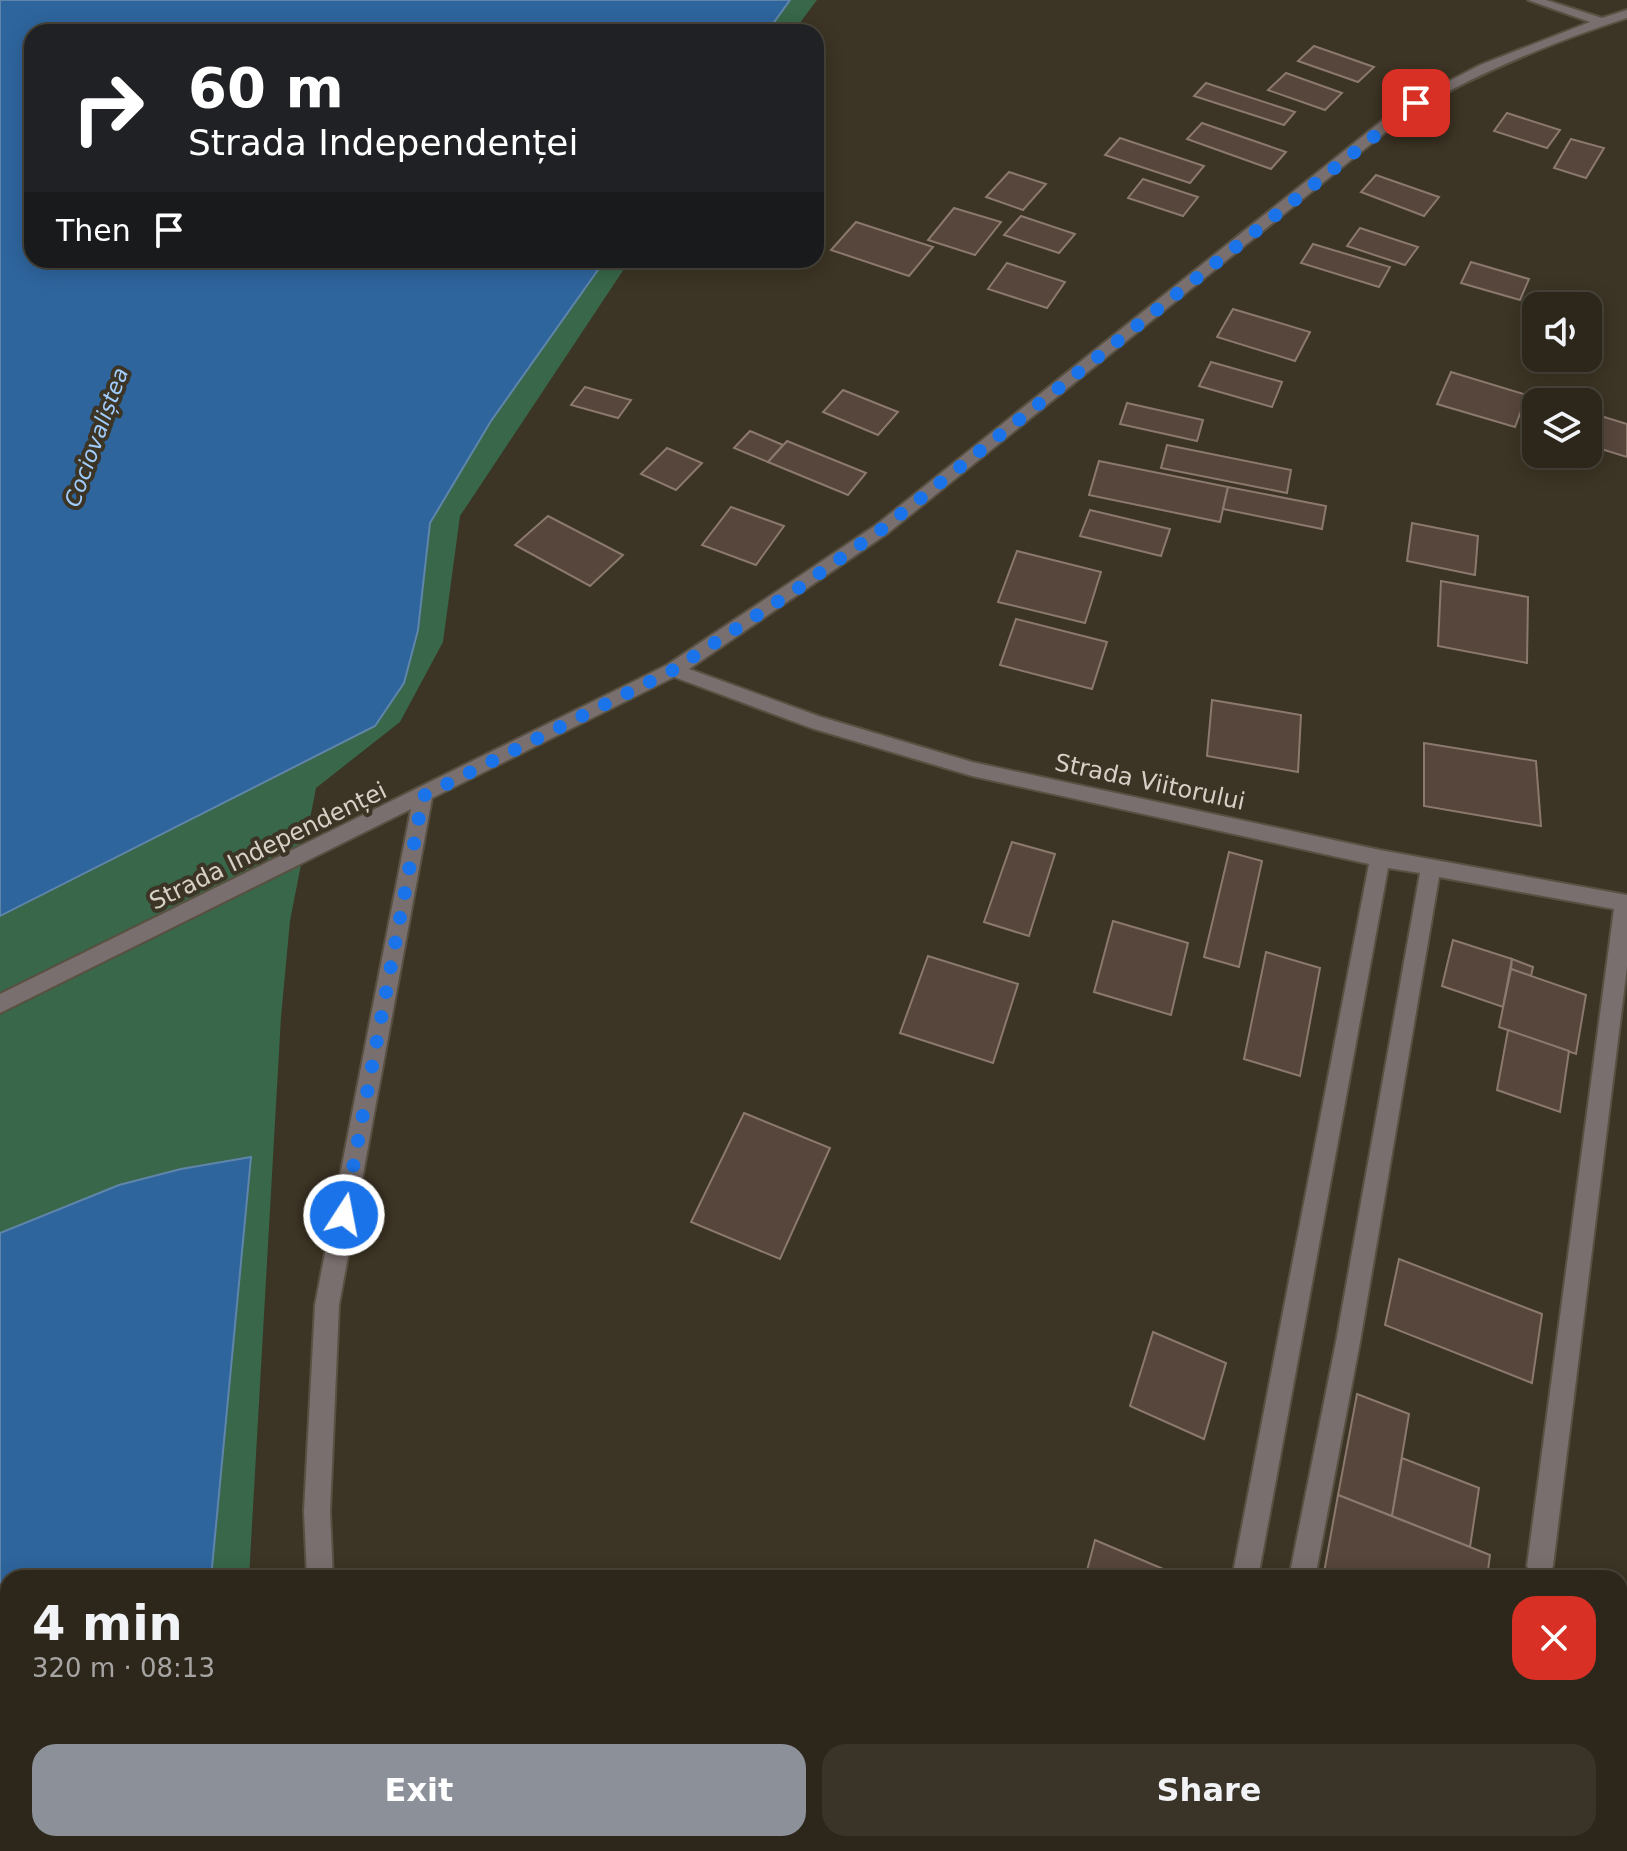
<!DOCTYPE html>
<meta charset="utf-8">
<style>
:root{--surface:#2d271b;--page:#393328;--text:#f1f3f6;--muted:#a7a5a3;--line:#48443a;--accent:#8c9099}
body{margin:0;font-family:"DejaVu Sans",sans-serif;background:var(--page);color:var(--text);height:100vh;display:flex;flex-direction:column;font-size:30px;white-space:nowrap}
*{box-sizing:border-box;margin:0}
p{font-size:26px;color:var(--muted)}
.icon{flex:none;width:44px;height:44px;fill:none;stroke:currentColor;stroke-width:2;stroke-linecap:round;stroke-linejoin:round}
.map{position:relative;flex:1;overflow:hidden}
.drawer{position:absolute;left:0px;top:1570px;width:1628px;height:282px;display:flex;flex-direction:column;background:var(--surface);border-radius:24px 24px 0 0;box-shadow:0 4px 20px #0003,0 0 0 2px var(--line)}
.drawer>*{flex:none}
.top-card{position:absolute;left:24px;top:24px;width:800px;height:244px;border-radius:24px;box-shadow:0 4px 20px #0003,0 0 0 2px var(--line);background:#202124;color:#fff;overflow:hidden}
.buttons{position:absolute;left:1522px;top:292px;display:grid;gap:16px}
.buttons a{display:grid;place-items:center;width:80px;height:80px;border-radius:16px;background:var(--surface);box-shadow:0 4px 20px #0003,0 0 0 2px var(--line);font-size:40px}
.pin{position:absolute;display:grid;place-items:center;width:68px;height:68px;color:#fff;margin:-34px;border-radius:16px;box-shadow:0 4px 12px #0006}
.me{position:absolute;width:88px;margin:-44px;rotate:11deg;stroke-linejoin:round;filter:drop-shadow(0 0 6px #0008)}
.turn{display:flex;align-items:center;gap:28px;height:168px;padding:0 32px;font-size:36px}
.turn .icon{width:104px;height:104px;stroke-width:2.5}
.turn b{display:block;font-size:56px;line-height:68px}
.then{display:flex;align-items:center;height:76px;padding:0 32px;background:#0003;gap:16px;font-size:30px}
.round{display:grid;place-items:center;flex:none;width:84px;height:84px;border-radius:24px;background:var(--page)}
.summary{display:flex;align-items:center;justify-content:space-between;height:136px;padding:0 32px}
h1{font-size:48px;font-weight:700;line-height:60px}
.action{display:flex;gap:16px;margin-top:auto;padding:16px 32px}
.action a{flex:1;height:92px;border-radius:24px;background:var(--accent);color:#fff;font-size:32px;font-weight:700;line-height:92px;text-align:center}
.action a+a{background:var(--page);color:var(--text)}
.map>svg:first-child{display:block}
.green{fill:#386749}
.water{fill:#2e659d;stroke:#6085aa;stroke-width:2}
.building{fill:#57463c;stroke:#8b796d;stroke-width:2}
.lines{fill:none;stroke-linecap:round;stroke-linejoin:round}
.minor-casing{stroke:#585041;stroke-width:4}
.minor{fill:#796f6e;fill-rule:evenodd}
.route{stroke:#1a73e8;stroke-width:14;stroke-dasharray:0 25.2}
.labels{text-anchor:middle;stroke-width:8;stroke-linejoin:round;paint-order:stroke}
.far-water-label{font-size:22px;font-style:italic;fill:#a1cdfd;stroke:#3c3424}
.street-label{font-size:24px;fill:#d6d0c7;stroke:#3c3424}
</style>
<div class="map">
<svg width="1627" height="1851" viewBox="0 0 1627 1851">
<rect width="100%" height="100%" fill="#3c3424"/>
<polygon class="green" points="0,0 817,0 793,32 32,32 32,260 630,260 460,516 443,642 400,722 316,788 290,921 281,1017 249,1578 8,1578 8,1844 233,1844 233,1851 0,1851"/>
<g class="water">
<polygon points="0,0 790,0 767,32 32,32 32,260 605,260 491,421 430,523 418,630 404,683 375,726 0,916"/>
<polygon points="251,1157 211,1578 8,1578 8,1844 185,1844 184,1851 0,1851 0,1233 119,1185 181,1169"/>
</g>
<g class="building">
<polygon points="1314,46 1374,67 1358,82 1298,61"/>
<polygon points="1286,73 1342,93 1325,110 1268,90"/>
<polygon points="1206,83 1295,112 1284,125 1194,96"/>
<polygon points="1507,113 1560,130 1547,148 1494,131"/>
<polygon points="1202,123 1286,152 1271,169 1187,139"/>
<polygon points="1120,138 1204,166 1190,183 1105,155"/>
<polygon points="1571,139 1604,148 1586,178 1554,168"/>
<polygon points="1009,172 1046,184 1023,210 986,197"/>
<polygon points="1376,175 1439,197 1424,216 1361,192"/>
<polygon points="1143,179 1198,197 1183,216 1128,198"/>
<polygon points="954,208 1001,222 975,255 928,240"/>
<polygon points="1021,216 1075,234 1059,253 1004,235"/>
<polygon points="856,222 933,247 909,276 831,250"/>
<polygon points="1360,228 1418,247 1405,265 1347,246"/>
<polygon points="1313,244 1390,267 1379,287 1301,263"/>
<polygon points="1471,262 1529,279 1520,300 1461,283"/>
<polygon points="1007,263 1065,282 1047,308 988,289"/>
<polygon points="1233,309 1310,332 1295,361 1217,337"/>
<polygon points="1211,362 1282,382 1272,407 1199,386"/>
<polygon points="1451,372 1527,395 1515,427 1437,404"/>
<polygon points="585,387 631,400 618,418 571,405"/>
<polygon points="843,390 898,412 878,435 823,412"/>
<polygon points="1127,403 1203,420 1197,441 1120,424"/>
<polygon points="1588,412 1627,424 1627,457 1588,445"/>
<polygon points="750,431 783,445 768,462 734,448"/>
<polygon points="787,441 866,473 848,495 768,462"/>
<polygon points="1167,445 1291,470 1287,493 1161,468"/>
<polygon points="667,448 702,463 676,490 641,474"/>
<polygon points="1099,461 1228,487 1220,522 1089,495"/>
<polygon points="1228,487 1326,506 1322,529 1223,509"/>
<polygon points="731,507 784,526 756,565 702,545"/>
<polygon points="1090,510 1170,529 1161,556 1080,536"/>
<polygon points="548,516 623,555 590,586 515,545"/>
<polygon points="1412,523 1478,536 1475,575 1407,561"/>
<polygon points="1017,551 1101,572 1085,623 998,602"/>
<polygon points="1441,581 1528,597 1527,663 1438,646"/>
<polygon points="1016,619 1107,642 1092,689 1000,665"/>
<polygon points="1212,700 1301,715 1298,772 1207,756"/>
<polygon points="1424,743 1536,761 1541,826 1424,806"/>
<polygon points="1012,842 1055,854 1029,936 984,922"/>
<polygon points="1229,852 1262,861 1239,967 1204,957"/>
<polygon points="1113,921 1188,943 1171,1015 1094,992"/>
<polygon points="1453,940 1512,959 1503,1007 1442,986"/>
<polygon points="1266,952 1320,968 1300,1076 1244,1059"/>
<polygon points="928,956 1018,984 993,1063 900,1033"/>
<polygon points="1512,959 1533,967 1531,976 1511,969"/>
<polygon points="1511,969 1586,995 1576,1054 1499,1027"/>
<polygon points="1508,1030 1569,1051 1560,1112 1497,1090"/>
<polygon points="744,1113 830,1148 780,1259 691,1222"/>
<polygon points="1399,1259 1542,1314 1532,1383 1385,1325"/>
<polygon points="1153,1332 1226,1363 1204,1439 1130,1406"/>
<polygon points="1357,1394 1409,1414 1392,1516 1338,1495"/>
<polygon points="1402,1458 1479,1488 1470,1547 1392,1516"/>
<polygon points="1338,1495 1490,1555 1487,1578 1323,1578"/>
<polygon points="1095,1540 1182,1577 1182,1578 1085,1578"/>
<polygon points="1006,1844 1131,1844 1129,1851 1004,1851"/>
<polygon points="1498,1844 1590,1844 1590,1851 1504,1851 1497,1848"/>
</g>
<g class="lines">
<g class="minor-casing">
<g id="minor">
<path d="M1528,0H1546L1602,18L1627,10V18C1550,43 1477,73 1408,114L888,533L689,669L821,717L972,762L1380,850L1627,895V967L1553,1566L1549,1575L1542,1578L1531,1575L1527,1566L1614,909L1439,877L1360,1342L1315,1578H1289L1336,1342L1420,873L1388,868L1258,1578H1232L1369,864L972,776L811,728L674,677L432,798L339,1305L330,1511L333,1578H307L304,1511L315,1305L411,809L0,1013V994L667,665L876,525L1398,108L1480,65L1590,22Z"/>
<rect x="319" y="1844" width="28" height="7"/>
<polygon points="1181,1844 1209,1844 1207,1851 1179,1851"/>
<polygon points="1236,1844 1264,1844 1263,1851 1235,1851"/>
</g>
</g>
<use href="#minor" class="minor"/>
</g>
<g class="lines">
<polyline class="route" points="344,1215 423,796 673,670 797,589 882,529 1416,103"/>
</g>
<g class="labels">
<g class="far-water-label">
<text transform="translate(96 437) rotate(-70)" y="8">Cociovaliștea</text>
</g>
<g class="street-label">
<text transform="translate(1150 782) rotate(12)" y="8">Strada Viitorului</text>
<text transform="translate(268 846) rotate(-26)" y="8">Strada Independenței</text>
</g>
</g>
</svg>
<div class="buttons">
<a><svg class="icon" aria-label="sound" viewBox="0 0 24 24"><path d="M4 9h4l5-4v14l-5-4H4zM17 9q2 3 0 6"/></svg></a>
<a><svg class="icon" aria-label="layers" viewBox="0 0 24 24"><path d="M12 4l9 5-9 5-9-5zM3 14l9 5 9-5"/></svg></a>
</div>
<div class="pin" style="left:1416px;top:103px;background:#d93025"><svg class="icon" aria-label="arrive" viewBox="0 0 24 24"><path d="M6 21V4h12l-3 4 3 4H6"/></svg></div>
<svg class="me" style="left:344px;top:1215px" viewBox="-20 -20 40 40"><circle r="17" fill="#1a73e8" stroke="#fff" stroke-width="3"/><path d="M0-11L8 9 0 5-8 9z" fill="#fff"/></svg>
<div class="top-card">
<div class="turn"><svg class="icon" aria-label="right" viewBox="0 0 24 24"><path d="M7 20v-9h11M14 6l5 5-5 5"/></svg><div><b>60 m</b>Strada Independenței</div></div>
<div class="then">Then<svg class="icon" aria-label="arrive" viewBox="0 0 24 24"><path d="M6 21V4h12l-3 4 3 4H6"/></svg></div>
</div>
<section class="drawer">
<div class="summary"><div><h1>4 min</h1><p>320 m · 08:13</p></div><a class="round" style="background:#d93025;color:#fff"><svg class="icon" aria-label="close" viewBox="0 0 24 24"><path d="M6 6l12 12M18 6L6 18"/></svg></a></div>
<div class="action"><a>Exit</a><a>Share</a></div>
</section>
</div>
